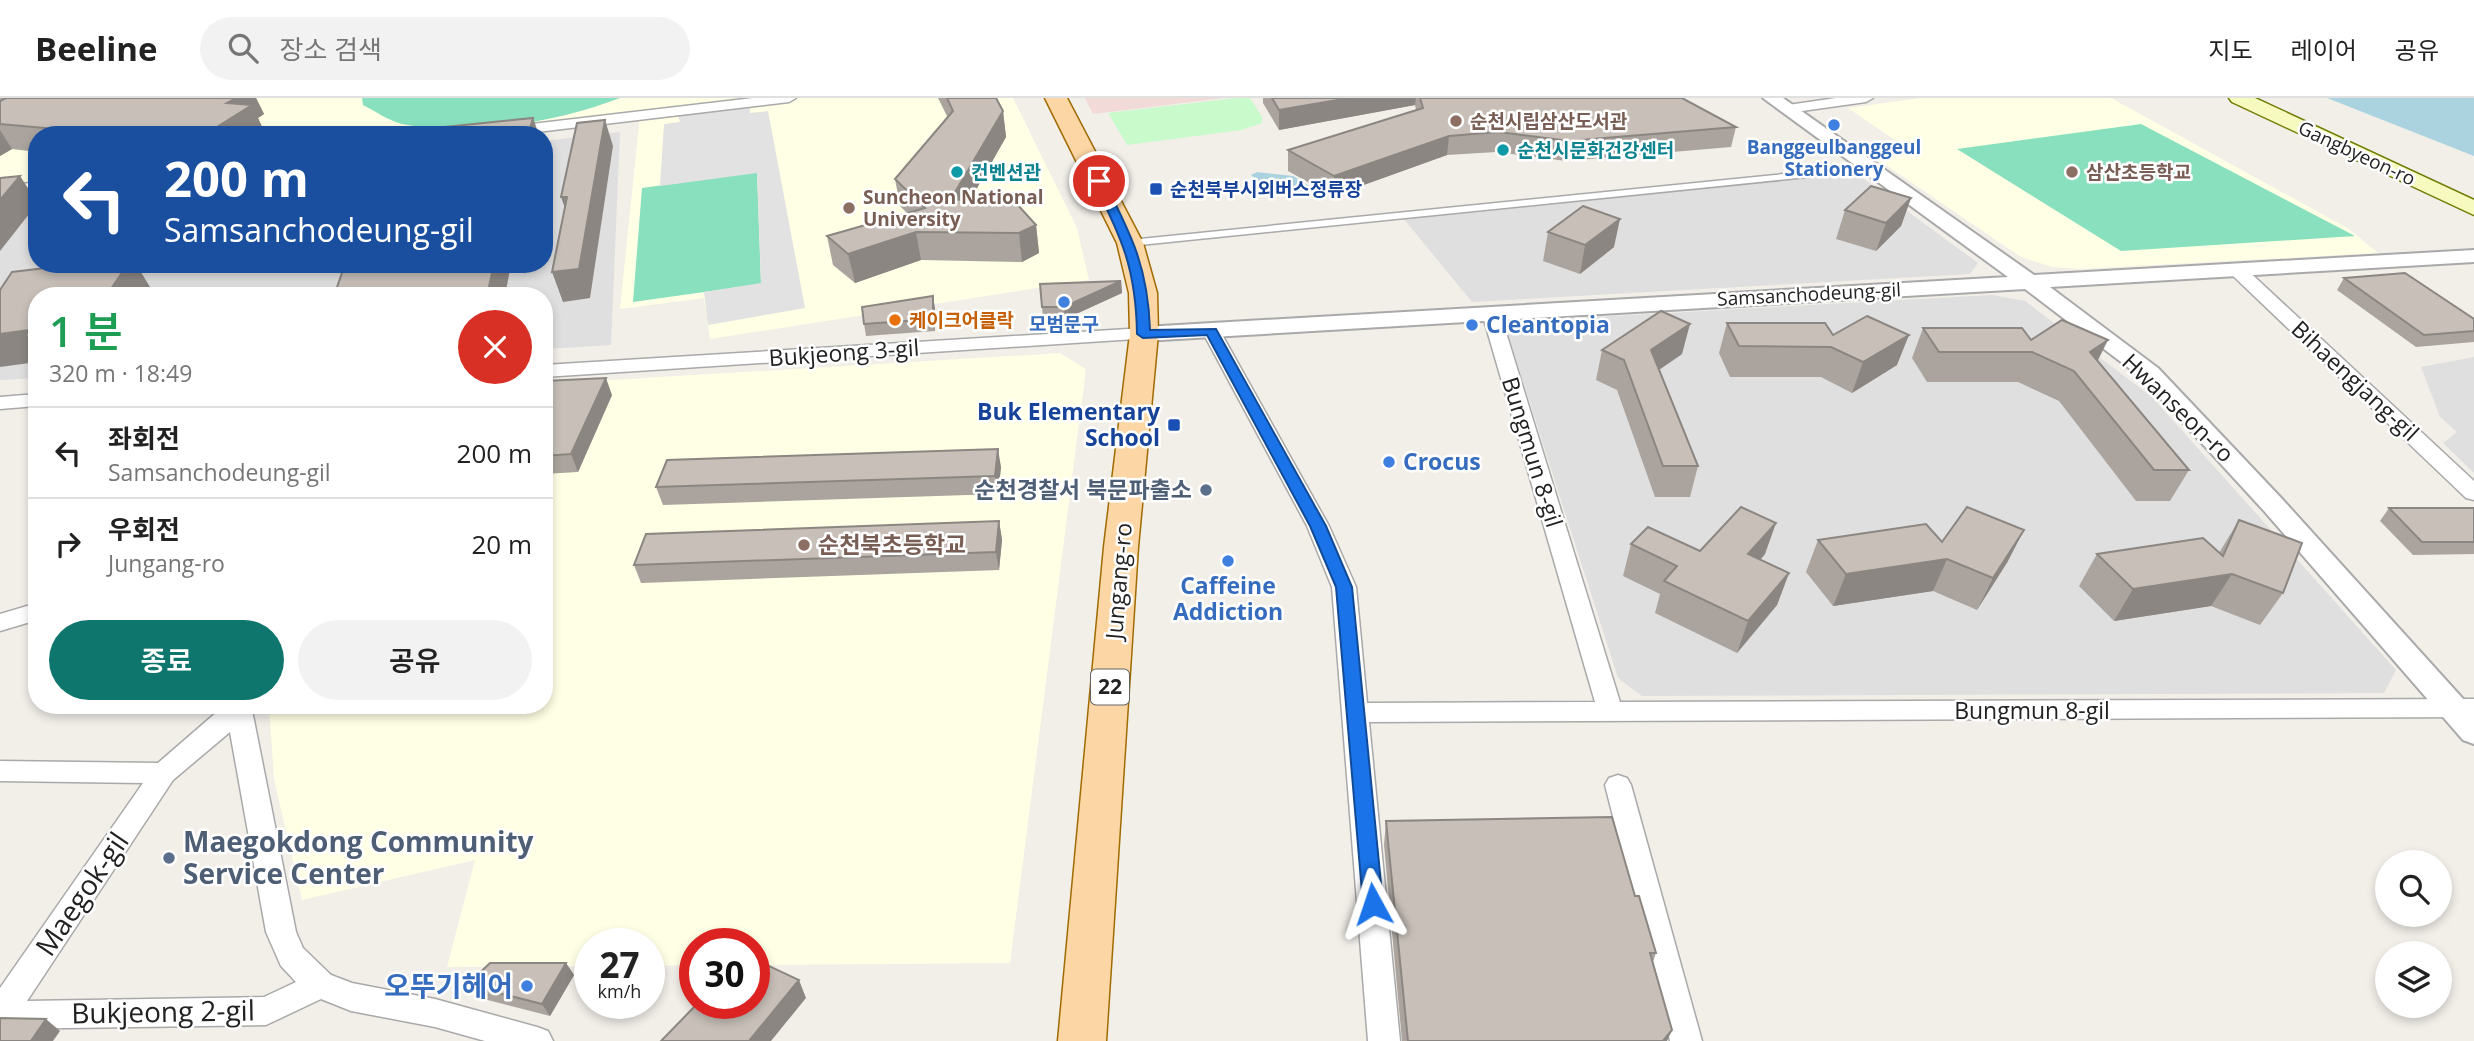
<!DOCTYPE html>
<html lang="ko">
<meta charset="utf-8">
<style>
:root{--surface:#fff;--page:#f2f2f2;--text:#222;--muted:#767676;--line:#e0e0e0;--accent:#0f766e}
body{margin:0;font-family:"Open Sans","Noto Sans KR",sans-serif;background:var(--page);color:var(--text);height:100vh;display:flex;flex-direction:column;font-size:26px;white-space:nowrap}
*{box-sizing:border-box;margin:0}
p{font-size:23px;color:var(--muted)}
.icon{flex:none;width:38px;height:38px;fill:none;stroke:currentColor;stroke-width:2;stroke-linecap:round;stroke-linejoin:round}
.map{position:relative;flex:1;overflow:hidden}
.details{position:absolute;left:28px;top:189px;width:525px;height:427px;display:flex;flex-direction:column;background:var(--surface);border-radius:28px;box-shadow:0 4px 10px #0003}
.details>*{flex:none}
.banner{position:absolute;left:28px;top:28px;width:525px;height:147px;border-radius:28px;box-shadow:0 4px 10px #0003;background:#1a4fa0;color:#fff;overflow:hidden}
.fabs{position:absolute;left:2375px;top:752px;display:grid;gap:14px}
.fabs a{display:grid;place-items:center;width:77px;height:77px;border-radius:50%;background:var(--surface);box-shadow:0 4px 10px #0003;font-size:35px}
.speed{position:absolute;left:574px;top:830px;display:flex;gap:14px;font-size:35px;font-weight:700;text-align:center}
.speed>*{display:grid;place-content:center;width:91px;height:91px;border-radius:50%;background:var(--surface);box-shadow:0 4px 10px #0003;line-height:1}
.speed small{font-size:18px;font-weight:400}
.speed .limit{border:10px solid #d22;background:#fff;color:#111}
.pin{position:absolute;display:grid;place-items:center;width:60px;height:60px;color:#fff;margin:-30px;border:4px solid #fff;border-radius:50%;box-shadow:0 2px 7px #0007}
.me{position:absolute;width:77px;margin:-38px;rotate:355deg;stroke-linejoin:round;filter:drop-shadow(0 0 5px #0008)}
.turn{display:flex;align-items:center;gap:24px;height:147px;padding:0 21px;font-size:32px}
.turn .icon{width:91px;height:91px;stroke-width:2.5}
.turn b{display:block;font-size:49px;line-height:60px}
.round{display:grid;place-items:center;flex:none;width:74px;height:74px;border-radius:37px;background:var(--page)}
.summary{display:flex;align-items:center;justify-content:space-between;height:119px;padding:0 21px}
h1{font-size:42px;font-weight:600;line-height:52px;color:#1e9e55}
.cta{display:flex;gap:14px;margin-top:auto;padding:14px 21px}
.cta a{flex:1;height:80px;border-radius:42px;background:var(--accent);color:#fff;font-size:28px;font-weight:600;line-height:80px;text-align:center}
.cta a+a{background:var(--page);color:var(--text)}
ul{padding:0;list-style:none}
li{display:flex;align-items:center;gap:21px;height:91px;padding:0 21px;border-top:2px solid var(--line)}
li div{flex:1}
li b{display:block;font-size:26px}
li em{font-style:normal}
header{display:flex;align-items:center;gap:42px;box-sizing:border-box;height:98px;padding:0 35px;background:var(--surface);border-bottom:2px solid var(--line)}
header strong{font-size:33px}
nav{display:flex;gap:38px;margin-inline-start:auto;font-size:24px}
.search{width:490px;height:63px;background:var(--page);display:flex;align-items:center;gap:18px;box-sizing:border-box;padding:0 24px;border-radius:38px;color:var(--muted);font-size:26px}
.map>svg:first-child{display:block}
.residential{fill:#e0dfdf}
.commercial{fill:#f2dad9}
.education{fill:#ffffe5}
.park{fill:#c8facc}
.pitch{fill:#88e0be}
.parking{fill:#e2e2e2}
.water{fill:#aad3df}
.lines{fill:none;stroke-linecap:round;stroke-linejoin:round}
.pedestrian-casing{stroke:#a9a9a9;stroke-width:3}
.minor-casing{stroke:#a9a9a9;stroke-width:3}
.tertiary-casing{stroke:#a9a9a9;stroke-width:4}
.secondary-casing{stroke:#707d05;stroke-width:3}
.primary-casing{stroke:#a06b00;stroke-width:3}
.pedestrian{fill:#fff;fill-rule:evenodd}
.minor{fill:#fff;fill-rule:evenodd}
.tertiary{fill:#fff;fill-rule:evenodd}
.secondary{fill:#f7fabf;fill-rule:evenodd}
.primary{fill:#fcd6a4;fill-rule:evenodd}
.wall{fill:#aba49e}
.shaded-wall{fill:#8b8681}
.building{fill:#c7bfb8;stroke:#8b8681;stroke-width:2}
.route{fill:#1a73e8;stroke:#114b97;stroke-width:2}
.education-dot{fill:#8d6e63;stroke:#fff;stroke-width:2.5}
.shop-dot{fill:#3f7fe0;stroke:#fff;stroke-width:2.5}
.culture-dot{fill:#0f9aa8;stroke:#fff;stroke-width:2.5}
.transit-dot{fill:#1a4fb4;stroke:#fff;stroke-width:2.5}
.food-dot{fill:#e8710a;stroke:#fff;stroke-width:2.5}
.service-dot{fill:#5c6f8a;stroke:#fff;stroke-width:2.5}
.labels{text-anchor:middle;stroke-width:5;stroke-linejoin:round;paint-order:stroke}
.far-education-label{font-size:19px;font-weight:bold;fill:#785e54;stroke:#fff;text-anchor:start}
.far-shop-label{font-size:19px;font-weight:bold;fill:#366cbe;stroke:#fff}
.far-culture-label{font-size:19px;font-weight:bold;fill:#0d838f;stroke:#fff;text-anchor:start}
.far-street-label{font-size:19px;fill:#222;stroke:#fff}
.far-transit-label{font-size:19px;font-weight:bold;fill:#164399;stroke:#fff;text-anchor:start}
.far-food-label{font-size:19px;font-weight:bold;fill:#c56008;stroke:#fff;text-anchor:start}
.shield{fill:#fff;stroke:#646464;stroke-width:2}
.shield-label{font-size:21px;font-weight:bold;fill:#222}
.shop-label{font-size:23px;font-weight:bold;fill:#366cbe;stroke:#fff;text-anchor:start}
.street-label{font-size:23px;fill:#222;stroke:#fff}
.transit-label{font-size:23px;font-weight:bold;fill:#164399;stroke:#fff;text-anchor:end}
.service-label{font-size:23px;font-weight:bold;fill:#4e5e75;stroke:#fff;text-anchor:end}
.education-label{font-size:23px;font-weight:bold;fill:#785e54;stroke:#fff;text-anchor:start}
.near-service-label{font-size:28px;font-weight:bold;fill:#4e5e75;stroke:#fff;text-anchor:start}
.near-street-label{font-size:28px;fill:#222;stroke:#fff}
.near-shop-label{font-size:28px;font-weight:bold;fill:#366cbe;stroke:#fff;text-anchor:end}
</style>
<header>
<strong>Beeline</strong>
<div class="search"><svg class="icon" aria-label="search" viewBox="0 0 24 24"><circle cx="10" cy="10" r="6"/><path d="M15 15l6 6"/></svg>장소 검색</div>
<nav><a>지도</a><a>레이어</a><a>공유</a></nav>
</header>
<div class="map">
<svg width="2474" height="943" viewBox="0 0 2474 943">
<rect width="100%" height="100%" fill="#f2efe9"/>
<g class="residential">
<polygon points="620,34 611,247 544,251 544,198 37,198 37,280 0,282 0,109 37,104 37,166 544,166 544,43"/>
<polygon points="1854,74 1978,165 1970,176 1472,204 1403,120"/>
<polygon points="1992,197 2025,203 2152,299 2396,572 2384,595 1642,598 1618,580 1504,224"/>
<polygon points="2474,259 2474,375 2443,345 2457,334 2440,319 2421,269"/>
</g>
<polygon class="commercial" points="1085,0 1224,0 1093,16"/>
<g class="education">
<polygon points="0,0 1013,0 1077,130 1089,182 710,241 704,200 620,211 640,17 466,37 37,37 37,86 0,90"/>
<polygon points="1921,0 2111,0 2349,131 2378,155 2080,171 2052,169 2021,159 1864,52 1902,47 1848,10"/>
<polygon points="1060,255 1086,271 1010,865 754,867 754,845 695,845 695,867 649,868 649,845 590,845 590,868 447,869 475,762 302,802 274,681 269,607 544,607 544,286"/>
</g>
<polygon class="park" points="1236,0 1250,0 1262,19 1262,25 1242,32 1127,47 1108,15"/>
<g class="pitch">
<path d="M362,0H620C557,24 469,40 402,26C389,23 375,13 363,7Z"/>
<polygon points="2141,26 2355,138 2121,153 1957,51"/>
<polygon points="757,74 761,186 633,204 642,90"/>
</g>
<g class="parking">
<polygon points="750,9 750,15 768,13 805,210 708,227 704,194 761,185 757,75 660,88 664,26 680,24 678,18"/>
<polygon points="64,166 222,166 49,187"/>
</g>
<g class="water">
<polygon points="2327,0 2474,0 2474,58"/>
<polygon points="1257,74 1293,78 1317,93 1269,93 1251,77"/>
</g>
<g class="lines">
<g class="pedestrian-casing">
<polygon id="pedestrian" points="1873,67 1877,68 1877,72 1130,148 1124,145 1130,142"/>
</g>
<g class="minor-casing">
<g id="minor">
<polygon points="753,0 796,0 789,4 512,37 465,37 472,33"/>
<polygon points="1836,0 1873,0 1866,4 1788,15 1781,11 1788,7"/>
<polygon points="37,84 37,94 0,99 0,89"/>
<polygon points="2237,167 2243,168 2474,383 2474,402 2466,400 2231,176 2228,172"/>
<polygon points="1491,210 1500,215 1620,604 2474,601 2474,619 1369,624 1400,943 1368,943 1332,489 1307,428 1202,233 1211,227 1220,233 1329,428 1356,489 1367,605 1595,604 1482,215"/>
<polygon points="1144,230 1153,236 1151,240 544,279 544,267"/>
<polygon points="37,296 37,308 0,311 0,299"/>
<polygon points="37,505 37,522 0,533 0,516"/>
<path d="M225,607H251L296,834L303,850L331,877L352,885L435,901L537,929L548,933L553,943H485L435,929L351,913L321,901L266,927L0,931V890L143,685L0,683V663L158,665ZM230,634L266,834L281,868L296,884L264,899L27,903L173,682Z"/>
<polygon points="1618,677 1627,680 1631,687 1702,943 1670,943 1605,687 1609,680"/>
</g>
</g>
<g class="tertiary-casing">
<polygon id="tertiary" points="1763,0 1783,0 2034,177 2474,152 2474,164 2050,189 2158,270 2283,402 2474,613 2474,646 2463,642 2265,414 2142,280 2025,191 1144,243 1133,236 1144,229 2008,179"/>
</g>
<g class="secondary-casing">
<polygon id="secondary" points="2229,0 2255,0 2474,102 2474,117 2232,4"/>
</g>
<g class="primary-casing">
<polygon id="primary" points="1045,0 1067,0 1143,145 1157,195 1158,236 1138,449 1106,943 1058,943 1104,449 1130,236 1129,195 1117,145"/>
</g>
<use href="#pedestrian" class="pedestrian"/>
<use href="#minor" class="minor"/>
<use href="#tertiary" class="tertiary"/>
<use href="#secondary" class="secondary"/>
<use href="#primary" class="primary"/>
</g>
<g class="wall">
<polygon points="0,0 256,0 264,16 258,20 264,33 258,37 37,37 37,54 12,51 0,58"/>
<polygon points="938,0 996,0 1003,13 1006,39 970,102 1036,127 1039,155 1022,164 921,162 855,185 833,167 827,138 907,115 900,108 895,81 948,20"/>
<polygon points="1263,0 1682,0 1736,29 1731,49 1566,63 1496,54 1447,57 1333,98 1288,73 1288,52 1416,12 1415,7 1279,32 1263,5"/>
<polygon points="1911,100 1901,128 1876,153 1836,141 1845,112"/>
<polygon points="1548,134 1614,149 1580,176 1543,163"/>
<polygon points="2344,180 2474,221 2474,244 2416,249 2337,192"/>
<polygon points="1121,183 1122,195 1065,221 1043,220 1042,209"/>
<polygon points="935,210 935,233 866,238 864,226"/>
<polygon points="1727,225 1833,237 1897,267 1852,295 1821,279 1730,279 1719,255"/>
<polygon points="1923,230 2031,242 2098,263 2189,372 2170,403 2136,403 2059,303 2018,284 1927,284 1912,260"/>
<polygon points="1602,252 1682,256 1659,272 1698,368 1690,399 1655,399 1617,292 1596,282"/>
<polygon points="544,283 612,297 578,374 544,376"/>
<polygon points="1001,369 998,396 663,407 656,389"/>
<polygon points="2389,410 2474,410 2474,456 2413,457 2380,423"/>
<polygon points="2239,422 2283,495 2260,527 2211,508 2114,523 2079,488 2097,456 2219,455"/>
<polygon points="999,423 1002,442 999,472 641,485 634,467"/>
<polygon points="1818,442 1942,444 2008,463 1977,512 1933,493 1833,508 1806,474"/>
<polygon points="1631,446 1700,453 1765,456 1760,462 1789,475 1777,507 1737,555 1655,515 1660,496 1623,478"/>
<polygon points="1386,723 1635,798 1656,855 1653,864 1667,943 1402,943 1384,747"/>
<polygon points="566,865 574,877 550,918 476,899 467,887"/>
</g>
<g class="shaded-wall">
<polygon points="236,0 256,0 264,16 258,20 264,33 258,37 204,37 227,5"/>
<polygon points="1349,0 1416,0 1415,7 1279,32 1279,12"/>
<polygon points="1003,13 1006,39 955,129 951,101"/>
<polygon points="533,20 539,37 528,37"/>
<polygon points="605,22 613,48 590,200 563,204 552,174"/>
<polygon points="0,32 12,51 0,58"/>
<polygon points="1449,38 1447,57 1333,98 1334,78"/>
<polygon points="20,78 37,104 37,106 0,153 0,102"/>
<polygon points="561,99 567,99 571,127"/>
<polygon points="1911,100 1901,128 1876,153 1886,125"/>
<polygon points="1620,121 1614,149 1580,176 1585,147"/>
<polygon points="1036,127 1039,155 1022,164 1019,135"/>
<polygon points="916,134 921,162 855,185 848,156"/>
<polygon points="128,166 136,166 150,189 144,198 106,198"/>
<polygon points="494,166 511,166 505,198 487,198"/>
<polygon points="1121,183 1122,195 1065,221 1064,209"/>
<polygon points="933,198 935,210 935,233 933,221"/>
<polygon points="1690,226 1682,256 1644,282 1651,252"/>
<polygon points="29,232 37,237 37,264 0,269 0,236"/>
<polygon points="1909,237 1897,267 1852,295 1863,264"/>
<polygon points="2108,242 2093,272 2090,254"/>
<polygon points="606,280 612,297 578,374 571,356"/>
<polygon points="998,351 1001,369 998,396 995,378"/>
<polygon points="999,423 1002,442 999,472 996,454"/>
<polygon points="1776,425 1765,456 1738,488 1748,456"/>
<polygon points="2024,432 2008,463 1977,512 1993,480"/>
<polygon points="1947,461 1933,493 1833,508 1846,476"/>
<polygon points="1789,475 1777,507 1737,555 1748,523"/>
<polygon points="2232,476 2211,508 2114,523 2133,491"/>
<polygon points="566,865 574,877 550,918 542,906"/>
<polygon points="799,882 806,900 771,943 749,943"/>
<polygon points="46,921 60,933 53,943 31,943"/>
<polygon points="1672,932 1667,943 1663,943"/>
</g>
<g class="building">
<polygon points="6,0 236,0 227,5 252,7 204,37 123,37 0,26 0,3"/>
<polygon points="947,0 996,0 1003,13 951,101 1016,105 1036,127 1019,135 916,134 848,156 827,138 925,110 895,81 953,13"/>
<polygon points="1272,0 1349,0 1279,12"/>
<polygon points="1420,0 1682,0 1736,29 1569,43 1498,34 1449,38 1334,78 1288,52 1423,10"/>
<polygon points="533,20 528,37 424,37 426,31"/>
<polygon points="605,22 579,171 552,174 567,99 561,99 577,25"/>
<polygon points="20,78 0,102 0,80"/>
<polygon points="1871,88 1911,100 1886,125 1845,112"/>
<polygon points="1583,108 1620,121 1585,147 1548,134"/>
<polygon points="79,166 128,166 106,198 37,198 37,237 25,239 29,232 0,236 0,192 12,174"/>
<polygon points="345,166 494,166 487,198 334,198"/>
<polygon points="2405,175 2474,221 2474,233 2424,237 2344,180"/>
<polygon points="1121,183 1064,209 1042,209 1040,186"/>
<polygon points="933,198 933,221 864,226 862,209"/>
<polygon points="1661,213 1690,226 1651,252 1698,368 1663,368 1624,262 1602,252"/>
<polygon points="1867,218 1909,237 1863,264 1831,249 1739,248 1727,225 1825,225 1833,237"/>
<polygon points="2062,222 2108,242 2090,254 2189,372 2154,372 2074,273 2032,254 1939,254 1923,230 2022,230 2031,242"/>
<polygon points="606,280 571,356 544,358 544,283"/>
<polygon points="998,351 995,378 656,389 667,362"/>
<polygon points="1741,409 1776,425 1748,456 1789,475 1748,523 1664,483 1677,468 1631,446 1648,429 1700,453"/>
<polygon points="1967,409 2024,432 1993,480 1947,461 1846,476 1818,442 1926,426 1942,444"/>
<polygon points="2389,410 2474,410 2474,444 2422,444"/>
<polygon points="2239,422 2302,445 2283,495 2232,476 2133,491 2097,456 2203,440 2223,458"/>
<polygon points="999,423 996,454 634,467 646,436"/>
<polygon points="1612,719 1635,798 1639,798 1656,855 1650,855 1672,932 1663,943 1408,943 1386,723"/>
<polygon points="754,861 799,882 749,943 661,943 698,905 754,905"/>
<polygon points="490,865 566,865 542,906 467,887"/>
<polygon points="0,920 46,921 31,943 0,943"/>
</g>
<path class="route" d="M1099,80L1104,83C1132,138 1148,170 1150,232L1216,231L1326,428L1352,489L1383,806L1380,812L1373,815L1366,812L1363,806L1336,489L1310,428L1207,237L1143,240L1137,236C1136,171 1122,140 1093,83Z"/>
<g class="education-dot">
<circle cx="1456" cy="23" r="7"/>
<circle cx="2072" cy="74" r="7"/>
<circle cx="849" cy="110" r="7"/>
<circle cx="804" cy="447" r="7"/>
</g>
<g class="shop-dot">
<circle cx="1834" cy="27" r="7"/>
<circle cx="1064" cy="204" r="7"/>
<circle cx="1472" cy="227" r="7"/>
<circle cx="1389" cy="364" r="7"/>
<circle cx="1228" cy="463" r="7"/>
<circle cx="527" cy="888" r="7"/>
</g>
<g class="culture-dot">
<circle cx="1503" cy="52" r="7"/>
<circle cx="957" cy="74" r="7"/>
</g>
<g class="transit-dot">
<rect x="1149" y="84" width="14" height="14" rx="3.5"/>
<rect x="1167" y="320" width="14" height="14" rx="3.5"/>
</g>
<circle class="food-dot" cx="895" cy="222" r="7"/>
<g class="service-dot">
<circle cx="1206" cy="392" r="7"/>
<circle cx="169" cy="760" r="7"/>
</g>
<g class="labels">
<g class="far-education-label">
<text x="1470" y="30">순천시립삼산도서관</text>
<text x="2086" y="81">삼산초등학교</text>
<text x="863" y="106">Suncheon National<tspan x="863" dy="22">University</tspan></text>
</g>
<g class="far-shop-label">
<text x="1834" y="56">Banggeulbanggeul<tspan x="1834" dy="22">Stationery</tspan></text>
<text x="1064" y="233">모범문구</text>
</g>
<g class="far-culture-label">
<text x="1517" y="59">순천시문화건강센터</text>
<text x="971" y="81">컨벤션관</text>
</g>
<g class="far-street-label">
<text transform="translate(2357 55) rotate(25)" y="7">Gangbyeon-ro</text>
<text transform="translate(1809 196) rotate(-3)" y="7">Samsanchodeung-gil</text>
</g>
<g class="far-transit-label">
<text x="1170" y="98">순천북부시외버스정류장</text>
</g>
<g class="far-food-label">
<text x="909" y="229">케이크어클락</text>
</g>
<rect class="shield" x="1091" y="571.5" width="38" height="35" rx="5"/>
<g class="shield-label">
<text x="1110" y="596">22</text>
</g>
<g class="shop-label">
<text x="1486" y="235">Cleantopia</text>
<text x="1403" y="372">Crocus</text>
<text x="1228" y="496" text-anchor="middle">Caffeine<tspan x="1228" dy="26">Addiction</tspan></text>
</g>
<g class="street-label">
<text transform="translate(844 255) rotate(-4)" y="8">Bukjeong 3-gil</text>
<text transform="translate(2355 283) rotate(43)" y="8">Bihaengjang-gil</text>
<text transform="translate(2178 310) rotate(44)" y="8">Hwanseon-ro</text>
<text transform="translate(1532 354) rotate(73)" y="8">Bungmun 8-gil</text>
<text transform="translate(1119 483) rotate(-85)" y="8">Jungang-ro</text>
<text x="2032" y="621">Bungmun 8-gil</text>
</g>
<g class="transit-label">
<text x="1160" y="322">Buk Elementary<tspan x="1160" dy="26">School</tspan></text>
</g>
<g class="service-label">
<text x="1192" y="400">순천경찰서 북문파출소</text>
</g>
<g class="education-label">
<text x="818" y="455">순천북초등학교</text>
</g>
<g class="near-service-label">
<text x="183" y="754">Maegokdong Community<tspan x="183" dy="32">Service Center</tspan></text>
</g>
<g class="near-street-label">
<text transform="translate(82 796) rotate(-56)" y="10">Maegok-gil</text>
<text transform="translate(163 914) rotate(-1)" y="10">Bukjeong 2-gil</text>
</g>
<g class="near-shop-label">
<text x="513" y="898">오뚜기헤어</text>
</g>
</g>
</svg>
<div class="fabs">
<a><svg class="icon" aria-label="search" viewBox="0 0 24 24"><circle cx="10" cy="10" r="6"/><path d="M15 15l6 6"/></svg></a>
<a><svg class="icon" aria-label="layers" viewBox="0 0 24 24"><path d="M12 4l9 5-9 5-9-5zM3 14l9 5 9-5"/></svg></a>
</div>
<div class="speed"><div>27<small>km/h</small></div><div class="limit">30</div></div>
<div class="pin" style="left:1099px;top:83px;background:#d93025"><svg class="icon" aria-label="arrive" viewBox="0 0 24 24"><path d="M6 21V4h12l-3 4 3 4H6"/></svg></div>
<svg class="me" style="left:1373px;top:806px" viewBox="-20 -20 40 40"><path d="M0-17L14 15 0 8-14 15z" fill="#1a73e8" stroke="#fff" stroke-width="4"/></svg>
<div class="banner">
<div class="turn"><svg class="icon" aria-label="left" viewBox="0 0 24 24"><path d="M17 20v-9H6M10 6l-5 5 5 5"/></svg><div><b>200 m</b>Samsanchodeung-gil</div></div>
</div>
<section class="details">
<div class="summary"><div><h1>1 분</h1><p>320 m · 18:49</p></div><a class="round" style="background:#d93025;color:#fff"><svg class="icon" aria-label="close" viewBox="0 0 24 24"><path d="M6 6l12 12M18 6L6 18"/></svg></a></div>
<ul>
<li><svg class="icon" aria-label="left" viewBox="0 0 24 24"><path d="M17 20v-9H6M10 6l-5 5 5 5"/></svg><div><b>좌회전</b><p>Samsanchodeung-gil</p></div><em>200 m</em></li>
<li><svg class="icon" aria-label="right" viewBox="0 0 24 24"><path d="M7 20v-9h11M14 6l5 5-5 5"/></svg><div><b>우회전</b><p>Jungang-ro</p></div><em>20 m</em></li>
</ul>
<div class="cta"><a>종료</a><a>공유</a></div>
</section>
</div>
